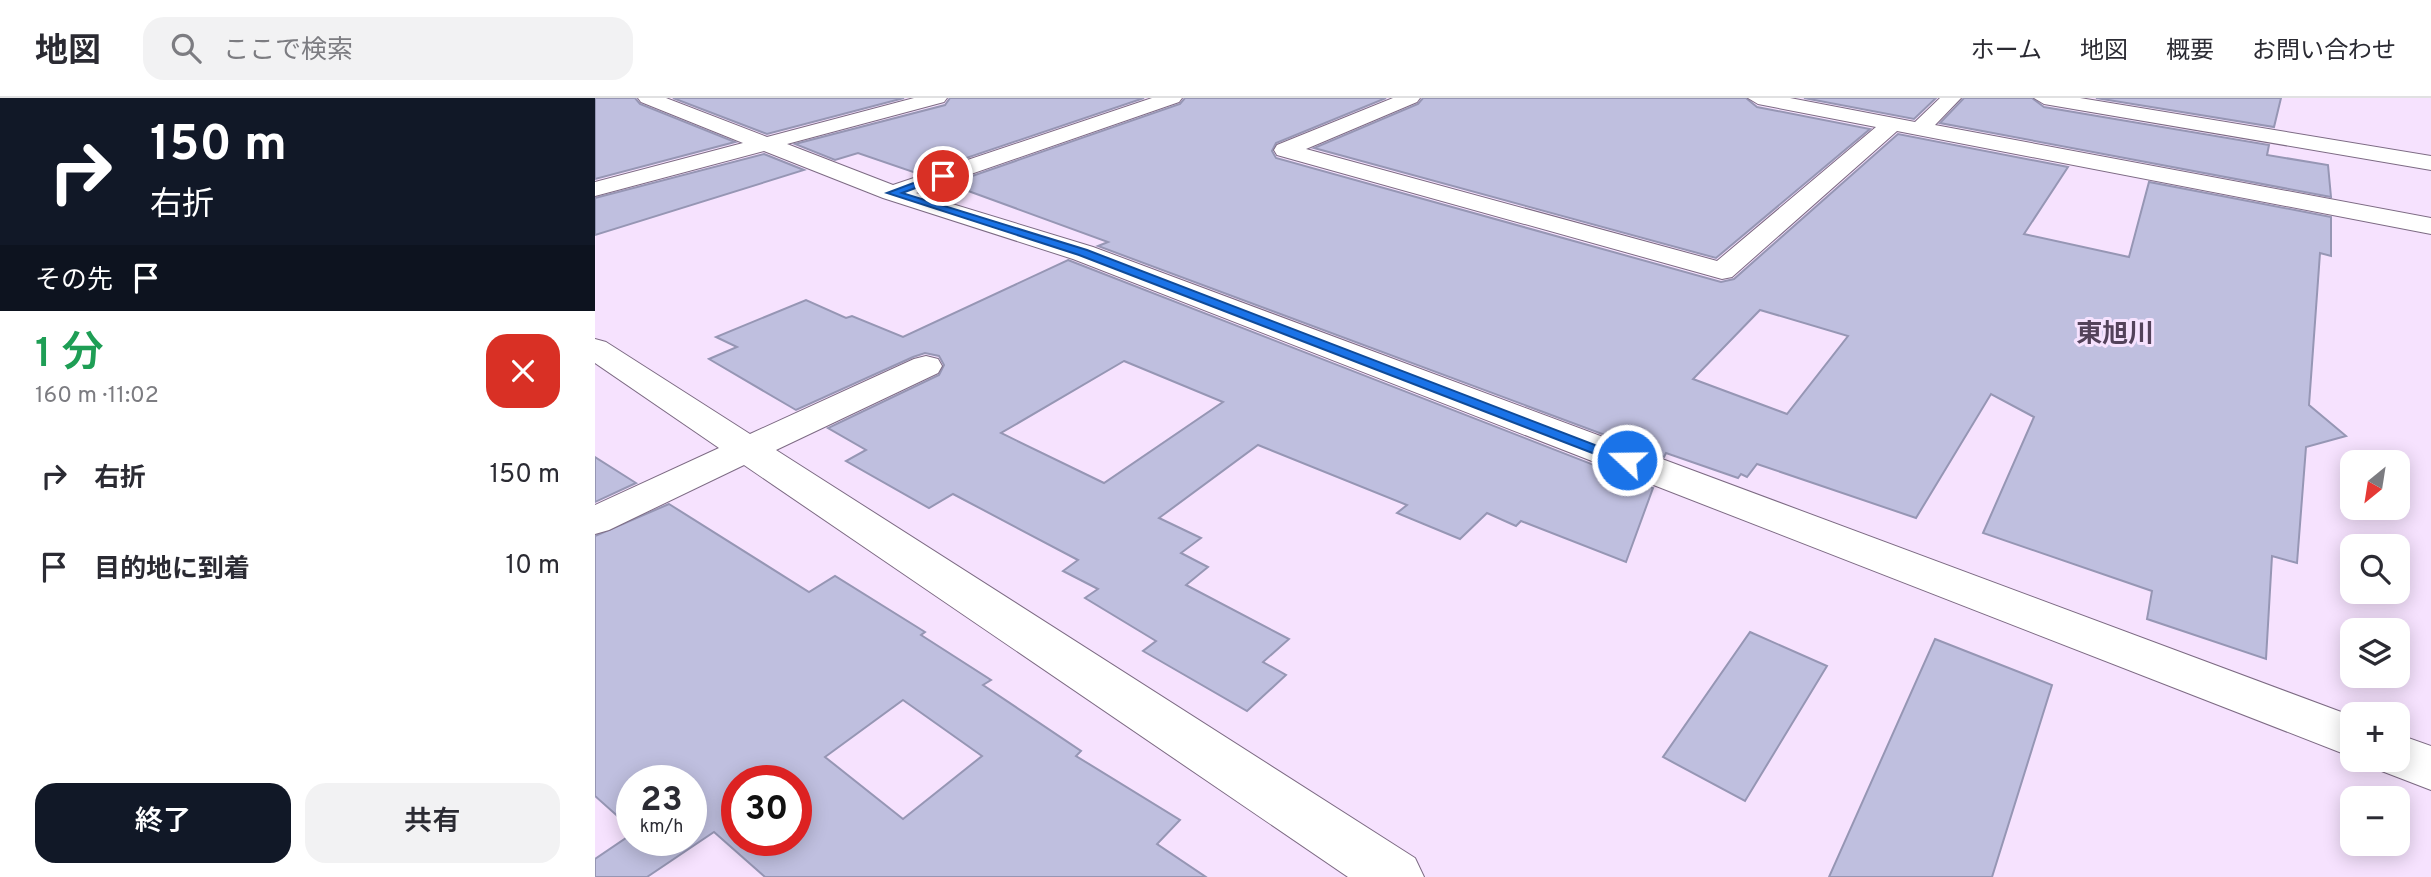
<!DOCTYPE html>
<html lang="ja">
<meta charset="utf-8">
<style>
:root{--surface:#fff;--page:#f2f2f3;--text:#2b2b33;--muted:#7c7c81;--line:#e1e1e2;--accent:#111827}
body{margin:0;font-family:Overpass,"Noto Sans JP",sans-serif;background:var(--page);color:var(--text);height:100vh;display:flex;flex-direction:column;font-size:26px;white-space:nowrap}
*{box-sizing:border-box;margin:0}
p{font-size:23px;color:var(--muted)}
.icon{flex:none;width:38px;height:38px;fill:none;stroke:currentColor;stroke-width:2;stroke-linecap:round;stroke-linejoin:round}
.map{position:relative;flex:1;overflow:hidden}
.panel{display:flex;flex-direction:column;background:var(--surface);width:595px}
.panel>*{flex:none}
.top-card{background:#111827;color:#fff;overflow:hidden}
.needle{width:46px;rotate:210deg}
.tools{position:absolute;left:1745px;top:352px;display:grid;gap:14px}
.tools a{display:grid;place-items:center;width:70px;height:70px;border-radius:14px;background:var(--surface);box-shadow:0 4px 18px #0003;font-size:35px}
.speed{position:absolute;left:21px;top:667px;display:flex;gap:14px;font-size:35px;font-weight:700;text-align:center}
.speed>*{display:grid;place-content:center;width:91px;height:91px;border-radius:50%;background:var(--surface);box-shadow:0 4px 18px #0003;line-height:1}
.speed small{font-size:18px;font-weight:400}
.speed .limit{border:10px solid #d22;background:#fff;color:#111}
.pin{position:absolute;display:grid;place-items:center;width:60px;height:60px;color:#fff;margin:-30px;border:4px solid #fff;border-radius:50%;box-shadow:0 2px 7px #0007}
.me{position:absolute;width:77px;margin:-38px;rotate:291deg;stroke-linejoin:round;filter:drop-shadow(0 0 5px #0008)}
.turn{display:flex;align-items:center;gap:24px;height:147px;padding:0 35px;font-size:32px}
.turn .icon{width:91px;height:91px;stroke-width:2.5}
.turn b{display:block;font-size:49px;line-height:60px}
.then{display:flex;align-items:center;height:66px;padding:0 35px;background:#0003;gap:14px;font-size:26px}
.round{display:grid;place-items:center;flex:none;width:74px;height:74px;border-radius:21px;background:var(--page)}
.overview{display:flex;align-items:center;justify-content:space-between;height:119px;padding:0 35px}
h1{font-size:42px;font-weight:600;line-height:52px;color:#1e9e55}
.action{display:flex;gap:14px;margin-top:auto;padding:14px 35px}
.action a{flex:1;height:80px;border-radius:21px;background:var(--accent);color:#fff;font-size:28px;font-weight:600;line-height:80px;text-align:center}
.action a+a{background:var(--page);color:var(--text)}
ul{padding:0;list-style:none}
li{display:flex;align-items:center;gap:21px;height:91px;padding:0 35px}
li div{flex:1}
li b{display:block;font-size:26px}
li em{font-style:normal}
header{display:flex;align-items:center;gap:42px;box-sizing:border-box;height:98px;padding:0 35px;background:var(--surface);border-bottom:2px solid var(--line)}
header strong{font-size:33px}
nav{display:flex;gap:38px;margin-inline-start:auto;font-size:24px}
.search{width:490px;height:63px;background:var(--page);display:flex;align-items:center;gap:18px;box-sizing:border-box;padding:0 24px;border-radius:21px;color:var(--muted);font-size:26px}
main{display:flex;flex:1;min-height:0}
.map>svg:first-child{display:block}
.building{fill:#bfbfdf;stroke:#9696b4;stroke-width:2;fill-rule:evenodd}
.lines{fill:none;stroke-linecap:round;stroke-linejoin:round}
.minor-casing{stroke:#7d6b84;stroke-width:2}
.minor{fill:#fff;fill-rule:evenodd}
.route{fill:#1a73e8;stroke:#114b97;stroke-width:2}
.labels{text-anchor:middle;stroke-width:6;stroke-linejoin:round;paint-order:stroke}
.district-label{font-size:26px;font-weight:bold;fill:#53425a;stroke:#f6e2fe}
</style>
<header>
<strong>地図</strong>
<div class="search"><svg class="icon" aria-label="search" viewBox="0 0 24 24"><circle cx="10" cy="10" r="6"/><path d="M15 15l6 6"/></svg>ここで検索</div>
<nav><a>ホーム</a><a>地図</a><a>概要</a><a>お問い合わせ</a></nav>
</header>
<main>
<section class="panel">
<div class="top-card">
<div class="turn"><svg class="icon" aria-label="right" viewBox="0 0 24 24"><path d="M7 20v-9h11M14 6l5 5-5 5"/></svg><div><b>150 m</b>右折</div></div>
<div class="then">その先<svg class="icon" aria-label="arrive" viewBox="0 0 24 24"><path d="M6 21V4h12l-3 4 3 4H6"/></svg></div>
</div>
<div class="overview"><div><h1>1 分</h1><p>160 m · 11:02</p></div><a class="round" style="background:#d93025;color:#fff"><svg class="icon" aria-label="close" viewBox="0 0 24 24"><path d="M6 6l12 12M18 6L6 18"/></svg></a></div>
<ul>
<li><svg class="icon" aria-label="right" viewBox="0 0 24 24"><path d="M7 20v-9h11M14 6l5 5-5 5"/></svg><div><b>右折</b></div><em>150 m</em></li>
<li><svg class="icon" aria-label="arrive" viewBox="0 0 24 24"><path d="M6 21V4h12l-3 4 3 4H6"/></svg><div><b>目的地に到着</b></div><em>10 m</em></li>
</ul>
<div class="action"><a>終了</a><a>共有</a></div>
</section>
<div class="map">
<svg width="1836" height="779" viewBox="0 0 1836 779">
<rect width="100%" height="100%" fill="#f6e2fe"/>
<g class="building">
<polygon points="0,0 40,0 45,6 140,44 0,81"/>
<polygon points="78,0 309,0 172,36"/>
<polygon points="355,0 549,0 324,76 263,55 240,62 200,46 350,7"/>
<path d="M590,0H791L681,45L677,53L681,60L1126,184L1139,181L1303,36L1473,69L1429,136L1534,159L1554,84L1736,119V158L1725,155L1714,307L1751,338L1711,349L1702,465L1677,458L1671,561L1552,521L1557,493L1388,435L1439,319L1396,296L1321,420L1162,366L1152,379L1146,376L1143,380L1071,355L1069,359L503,148L513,144L354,86L585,6ZM1165,212L1253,238L1192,316L1098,281Z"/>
<polygon points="828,0 1151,0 1162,9 1275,31 1121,160 719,50 823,6"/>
<polygon points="1209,0 1341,0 1319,21"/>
<polygon points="1369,0 1437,0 1449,9 1674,47 1672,57 1733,67 1736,99 1345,25"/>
<polygon points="1501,0 1686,0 1679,29"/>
<polygon points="169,56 209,72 0,137 0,100"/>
<path d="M473,162L1058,390L1031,464L926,423L921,428L892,415L865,441L802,415L812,407L663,347L564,420L606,440L586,455L613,469L591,487L694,541L668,564L691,577L652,613L548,553L561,543L490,500L503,491L468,473L483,462L358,396L334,410L251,363L271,352L233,330L344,277L349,267L344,258L330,255L318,259L201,312L114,261L142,249L121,239L211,202L251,220L257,218L308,239ZM529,263L628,304L509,385L406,335Z"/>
<polygon points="0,359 41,385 0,404"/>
<path d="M74,406L214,494L240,478L330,534L326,537L396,582L388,587L486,653L481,658L585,722L562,746L611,779H170L119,734L52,779H0V761L37,736V742H96V682H37V731L0,698V438ZM308,602L387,658L308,721L230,659ZM142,682H201V742H142Z"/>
<polygon points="1155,534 1232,568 1150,703 1068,659"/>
<polygon points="1340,541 1457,587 1397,779 1234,779"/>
</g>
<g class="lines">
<g class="minor-casing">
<g id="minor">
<polygon points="43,0 71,0 172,39 319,0 352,0 349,4 192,46 298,87 557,0 587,0 584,4 321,95 498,149 1757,618 1757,659 478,161 288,100 169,53 0,98 0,84 148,45 46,4"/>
<polygon points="798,0 825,0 822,4 711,51 1122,163 1281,29 1163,6 1153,0 1195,0 1320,24 1345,0 1366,0 1340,27 1836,120 1836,136 1302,33 1137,179 1127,181 682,57 679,52 682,47"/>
<polygon points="1439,0 1485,0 1836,58 1836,72 1449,6"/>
<polygon points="0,241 11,244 155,336 319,261 331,258 343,261 347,268 343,275 181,352 820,760 829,779 753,779 149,367 14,432 0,436 0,407 124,350 0,265"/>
<polygon points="1802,636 1836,648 1836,692 1784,672 1779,662 1802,662"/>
</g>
</g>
<use href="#minor" class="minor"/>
</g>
<polygon class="route" points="345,75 353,78 307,95 492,152 1039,362 1032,367 1026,366 484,157 292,95"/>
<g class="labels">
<g class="district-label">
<text x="1520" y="244">東旭川</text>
</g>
</g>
</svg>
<div class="tools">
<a><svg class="needle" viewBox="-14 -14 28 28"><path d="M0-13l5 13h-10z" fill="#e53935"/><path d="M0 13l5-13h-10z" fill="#7c7c81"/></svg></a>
<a><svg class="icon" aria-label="search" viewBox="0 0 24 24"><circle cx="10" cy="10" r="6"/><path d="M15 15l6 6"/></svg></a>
<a><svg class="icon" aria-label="layers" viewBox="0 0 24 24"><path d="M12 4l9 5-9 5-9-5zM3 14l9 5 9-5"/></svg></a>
<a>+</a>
<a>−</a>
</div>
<div class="speed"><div>23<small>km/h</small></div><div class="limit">30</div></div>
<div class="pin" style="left:348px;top:78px;background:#d93025"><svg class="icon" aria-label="arrive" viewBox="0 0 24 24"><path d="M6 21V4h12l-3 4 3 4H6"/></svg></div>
<svg class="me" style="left:1032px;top:362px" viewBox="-20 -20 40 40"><circle r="17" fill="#1a73e8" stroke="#fff" stroke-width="3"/><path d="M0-11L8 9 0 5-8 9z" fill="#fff"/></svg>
</div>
</main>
